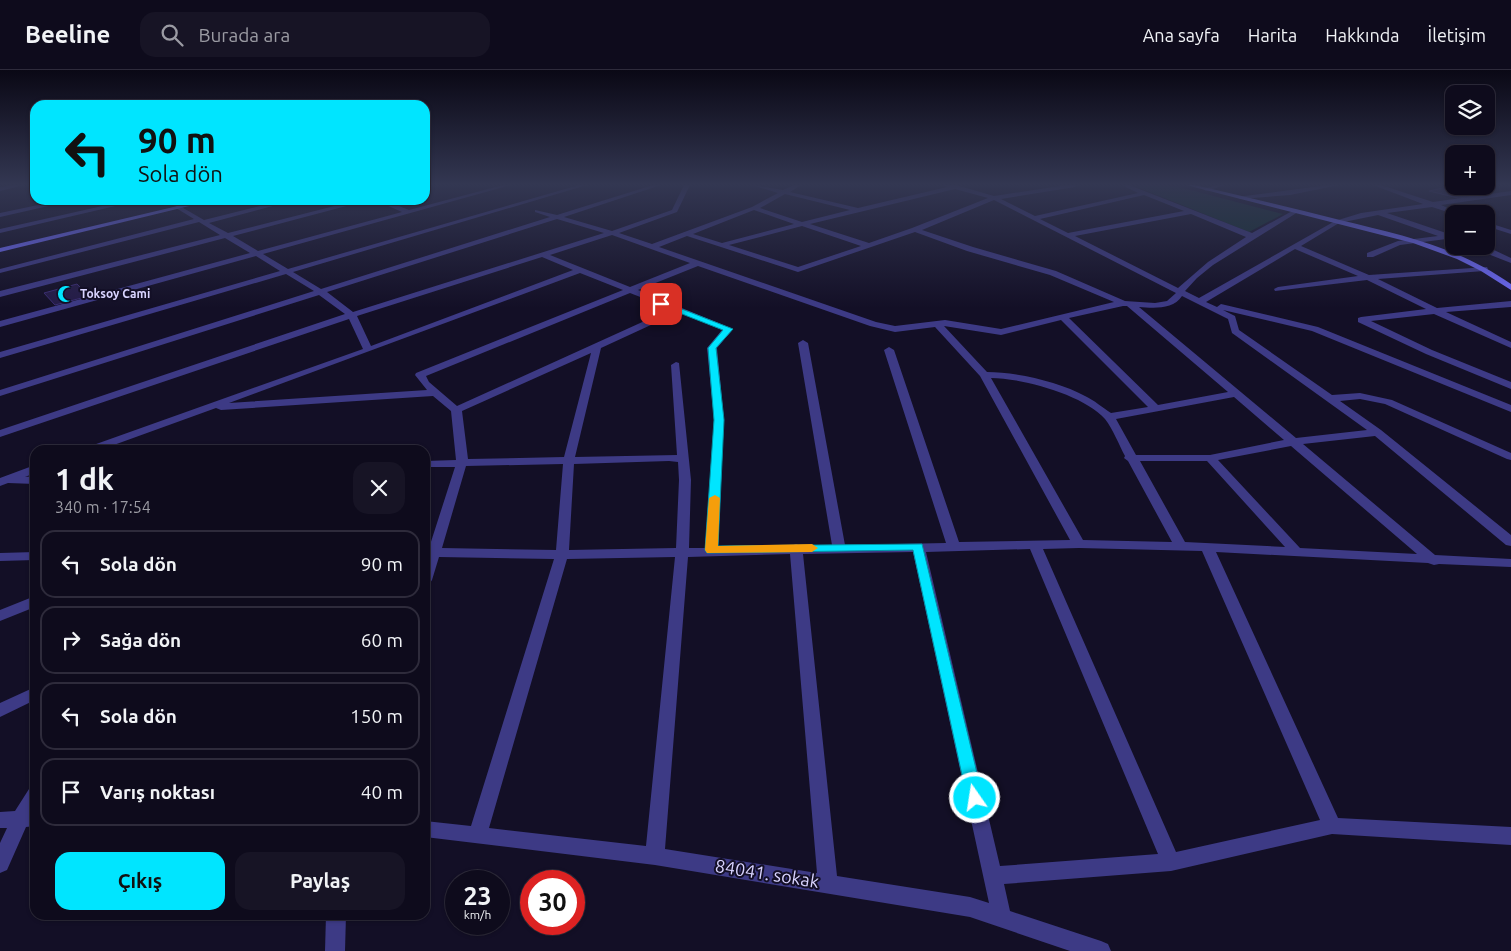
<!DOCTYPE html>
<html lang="tr">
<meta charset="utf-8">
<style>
:root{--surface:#0e0b1c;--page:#171425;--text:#f1f3f6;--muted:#9b9ba3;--line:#2e2b3b;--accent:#00e5ff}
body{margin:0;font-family:Ubuntu,sans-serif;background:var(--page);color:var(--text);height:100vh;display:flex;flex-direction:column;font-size:19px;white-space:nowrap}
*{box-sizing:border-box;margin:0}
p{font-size:16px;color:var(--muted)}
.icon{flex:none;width:28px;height:28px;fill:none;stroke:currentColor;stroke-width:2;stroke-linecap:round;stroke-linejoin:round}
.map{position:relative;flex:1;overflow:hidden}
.side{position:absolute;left:30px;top:375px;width:400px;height:475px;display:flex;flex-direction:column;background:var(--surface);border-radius:15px;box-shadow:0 1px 4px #0004,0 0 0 1px var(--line)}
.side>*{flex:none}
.guide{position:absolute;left:30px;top:30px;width:400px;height:105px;border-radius:15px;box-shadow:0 1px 4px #0004,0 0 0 1px var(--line);background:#00e5ff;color:#111;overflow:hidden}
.tools{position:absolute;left:1445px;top:15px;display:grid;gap:10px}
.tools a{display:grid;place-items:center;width:50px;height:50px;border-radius:10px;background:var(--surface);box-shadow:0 1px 4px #0004,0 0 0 1px var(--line);font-size:25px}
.speed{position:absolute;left:445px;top:800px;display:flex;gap:10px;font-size:25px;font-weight:700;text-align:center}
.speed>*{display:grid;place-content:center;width:65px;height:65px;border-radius:50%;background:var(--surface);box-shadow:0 1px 4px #0004,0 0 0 1px var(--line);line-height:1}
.speed small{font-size:12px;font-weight:400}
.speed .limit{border:8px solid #d22;background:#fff;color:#111}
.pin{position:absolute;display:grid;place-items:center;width:42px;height:42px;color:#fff;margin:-21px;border-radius:10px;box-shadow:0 2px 8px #0006}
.me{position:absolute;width:55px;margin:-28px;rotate:347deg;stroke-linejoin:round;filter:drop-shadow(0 0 4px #0008)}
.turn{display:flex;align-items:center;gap:18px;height:105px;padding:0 25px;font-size:22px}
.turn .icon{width:65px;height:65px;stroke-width:2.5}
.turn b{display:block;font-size:35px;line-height:42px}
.round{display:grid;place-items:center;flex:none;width:52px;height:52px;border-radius:15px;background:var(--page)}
.summary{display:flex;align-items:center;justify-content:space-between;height:85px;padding:0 25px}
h1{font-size:30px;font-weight:700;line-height:38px}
.primary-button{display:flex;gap:10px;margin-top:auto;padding:10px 25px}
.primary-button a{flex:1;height:58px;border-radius:15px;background:var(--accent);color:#111;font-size:20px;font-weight:700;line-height:58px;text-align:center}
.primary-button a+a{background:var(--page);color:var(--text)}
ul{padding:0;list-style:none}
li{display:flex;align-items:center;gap:15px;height:68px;margin:0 10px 8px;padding:0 15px;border:2px solid var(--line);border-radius:15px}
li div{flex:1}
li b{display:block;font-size:19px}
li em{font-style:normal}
header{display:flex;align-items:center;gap:30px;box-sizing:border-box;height:70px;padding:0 25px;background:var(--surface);border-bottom:1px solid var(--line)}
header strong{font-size:24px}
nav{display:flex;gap:28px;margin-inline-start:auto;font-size:18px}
.search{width:350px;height:45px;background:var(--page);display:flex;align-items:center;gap:12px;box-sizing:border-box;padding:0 18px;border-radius:15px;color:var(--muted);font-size:19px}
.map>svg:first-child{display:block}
.green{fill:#12302f}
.building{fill:#241b47;stroke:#3b2d73}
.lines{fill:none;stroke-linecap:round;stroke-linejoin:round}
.street{fill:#3d3a85;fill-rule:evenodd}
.secondary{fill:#6f6bff;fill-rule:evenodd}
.route{fill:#00e5ff;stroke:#0095a6}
.slow{fill:#f59e0b}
.labels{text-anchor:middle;stroke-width:4;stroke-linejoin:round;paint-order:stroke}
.far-poi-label{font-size:12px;font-weight:bold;fill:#d9d4ff;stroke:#130f26;text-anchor:start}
.near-street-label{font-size:18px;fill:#d9d4ff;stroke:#130f26}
</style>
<header>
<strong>Beeline</strong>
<div class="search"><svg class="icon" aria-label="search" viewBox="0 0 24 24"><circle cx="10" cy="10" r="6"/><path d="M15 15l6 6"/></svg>Burada ara</div>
<nav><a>Ana sayfa</a><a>Harita</a><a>Hakkında</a><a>İletişim</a></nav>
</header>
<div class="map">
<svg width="1511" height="881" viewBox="0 0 1511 881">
<rect width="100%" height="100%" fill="#130f26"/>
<polygon class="green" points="1141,115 1164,115 1179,117 1283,144 1249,162 1137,117"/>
<g class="building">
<polygon points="1447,117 1472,122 1476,126 1458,128 1429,121"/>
<polygon points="77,214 89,226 55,235 44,223"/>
</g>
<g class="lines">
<g class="street">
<polygon points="13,115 24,115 0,121 0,117"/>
<path d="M503,115H511L263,184L288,199L579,115H587L293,202L321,219L550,147L535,142V140L557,145L653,115H661L564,147L612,161L672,140L684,115H690L677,142L619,163L652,174L752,137L778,123L752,115L783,120L794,115H801L790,122L858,138L947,117L943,115H956L994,126L1066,115H1078L1075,117L1001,129L1035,146L1138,123L1122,115H1129L1252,163L1294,140H1298V142L1213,195L1197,208L1185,221L1199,228L1335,151L1361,143L1423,134L1373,115H1381L1433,132L1511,121V125L1441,135L1462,144H1454L1432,137L1387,143L1449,164H1454V168L1400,175L1373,187H1367V183L1398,171L1438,166L1378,145L1339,153L1301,176L1369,205L1487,197L1488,199L1484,201L1378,209L1437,238L1511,231V237L1446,242L1511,272V278L1434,244L1371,251L1432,280L1511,312V319L1426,284L1358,252V248L1361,247L1426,239L1367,210L1275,221L1274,219L1278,217L1358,206L1295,179L1206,232L1217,237L1221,234L1318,257L1511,335V342L1312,261L1223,240L1235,246L1239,260L1332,325L1360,323L1392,330L1511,383V390L1507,389L1385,334L1360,329L1340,331L1381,360L1511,465V476L1506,475L1375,366L1303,374L1435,485L1511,489V497L1439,494L1434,495L1428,493L1216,482L1338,748L1511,757V775L1332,764L1171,801L1004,814L1010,841L1101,871L1108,874L1111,881H1070L970,847L655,795L425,767V751L471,756L554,489L439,487L432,510L430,513L425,515V478H429L455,397H425V391L456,390L451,341L433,326L221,340L216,338L100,380H83L85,378L363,279L349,249L0,367V360L345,244L319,225L0,326V320L314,221L286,204L0,288V282L280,201L256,186L0,257V251L250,183L225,168L0,227V221L220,165L199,152L0,203V199L194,149L176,138V136L178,135L204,150L284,130H295L209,153L228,163L358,130H369L233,166L258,181L402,142L375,130H384L409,140ZM955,119L988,128L912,158L869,173L810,154ZM785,124L850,140L802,152L760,138ZM1144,125L1184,141L1068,163L1040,149ZM994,130L1176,223L1167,231L1155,233L1125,231L1056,201L973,177L922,160ZM754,140L794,154L722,173L693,164ZM1191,144L1246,167L1208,192L1178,218L1075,166ZM557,149L604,163L353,242L327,222ZM802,156L861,176L798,197L729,175ZM915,162L967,181L1050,205L1114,232L1001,259L945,250L895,256L876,252L659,177L687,166L798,202ZM612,165L690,193L630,217L550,185ZM542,187L573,200L371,276L357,246ZM698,196L870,256L895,262L935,257L980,306L1070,470L959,472L894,280L889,277L884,280L946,473L845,475L808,273L803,270L798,273L832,475L801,476L796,474L791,476L718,477L724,350L717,278L733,259L638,220ZM580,203L623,220L416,303L415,305L427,320L229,333ZM630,223L671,239L457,336L429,312L426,306ZM1182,226L1228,249L1232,263L1367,360L1296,368L1139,237C1153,238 1173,240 1182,226ZM1123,236H1127L1228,322L1158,335L1069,248ZM679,242L722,260L707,278L714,350L705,478H689L691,410L679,293L676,292L671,295L677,385L575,387L601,278ZM1061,250L1148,337L1111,343C1103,338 1094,330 1085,326C1060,312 1016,302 987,302L944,256L1001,265ZM591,283L564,387L468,389L462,341ZM991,308C1022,308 1084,325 1105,349C1113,359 1119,375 1125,386L1124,388L1128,391L1172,472L1083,470ZM1234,327L1284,370L1210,385H1136L1116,349ZM1291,376L1417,484L1300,478L1218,390ZM669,391L678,392L679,410L676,478L569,480L574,394ZM1140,391H1207L1285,477L1185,472ZM563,394L556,480L442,478L466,396ZM1079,478L1202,481L1320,750L1176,782L1043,479ZM1030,479L1158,784L1000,796L926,482ZM913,482L989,833L970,827L837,806L803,484ZM790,484L817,803L665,779L688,487ZM675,487L646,776L489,758L567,489Z"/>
<polygon points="1216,115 1225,115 1206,121 1203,119"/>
<polygon points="1328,115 1339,115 1290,125 1240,129 1237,127"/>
<polygon points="62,130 75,130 0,147 0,143"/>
<polygon points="129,130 141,130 0,163 0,159"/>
<polygon points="1486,152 1511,160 1511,164 1486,156"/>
<polygon points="1488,180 1494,180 1511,188 1511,193 1488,184"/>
<polygon points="35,395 35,403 25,407 35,406 35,414 8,413 0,416 0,408"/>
<polygon points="35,482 35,490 0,491 0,483"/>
<polygon points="35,526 35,537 0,551 0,540"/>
<polygon points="35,617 35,630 0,647 0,633"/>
<polygon points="35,717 35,756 26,757 7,800 0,803 0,773 7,758 0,758 0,742 15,741 29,719"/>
<polygon points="326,845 346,845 345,881 325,881"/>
</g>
<g class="secondary">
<path d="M1186,115H1195C1243,126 1292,138 1340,150C1402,165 1458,177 1511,214V220L1481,201L1457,189L1413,173Z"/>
<polygon points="203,130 214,130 0,182 0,178"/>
</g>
</g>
<linearGradient id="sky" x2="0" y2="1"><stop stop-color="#0a0815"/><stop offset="0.48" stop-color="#333752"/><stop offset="1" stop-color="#333752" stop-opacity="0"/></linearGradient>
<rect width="1511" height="238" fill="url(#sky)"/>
<polygon class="route" points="659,232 664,232 733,259 716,278 724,350 718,476 922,474 983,728 981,733 975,735 969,733 967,728 913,480 707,483 705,480 714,350 708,278 723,260 659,235"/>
<polygon class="slow" points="715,425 720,428 718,476 812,474 818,478 812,482 707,483 705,480 709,428"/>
<defs>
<g id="mosque-bare" transform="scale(1.35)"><path d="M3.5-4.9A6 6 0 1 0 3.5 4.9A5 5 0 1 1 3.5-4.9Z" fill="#00e5ff" stroke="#130f26" stroke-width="2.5" paint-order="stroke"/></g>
</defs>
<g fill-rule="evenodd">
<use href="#mosque-bare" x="66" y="224"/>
</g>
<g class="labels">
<g class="far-poi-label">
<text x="80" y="228">Toksoy Cami</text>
</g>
<g class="near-street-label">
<text transform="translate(767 804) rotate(9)" y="6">84041. sokak</text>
</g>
</g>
</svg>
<div class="tools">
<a><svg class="icon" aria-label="layers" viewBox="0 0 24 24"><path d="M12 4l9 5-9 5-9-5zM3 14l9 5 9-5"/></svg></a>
<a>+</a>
<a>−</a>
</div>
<div class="speed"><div>23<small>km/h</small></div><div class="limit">30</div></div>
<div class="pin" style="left:661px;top:234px;background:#d93025"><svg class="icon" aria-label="arrive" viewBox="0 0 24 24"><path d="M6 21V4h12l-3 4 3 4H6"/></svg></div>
<svg class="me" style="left:975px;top:728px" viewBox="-20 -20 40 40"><circle r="17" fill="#00e5ff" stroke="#fff" stroke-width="3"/><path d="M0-11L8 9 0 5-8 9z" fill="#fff"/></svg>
<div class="guide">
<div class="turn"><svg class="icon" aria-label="left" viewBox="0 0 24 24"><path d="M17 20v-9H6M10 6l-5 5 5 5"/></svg><div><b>90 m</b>Sola dön</div></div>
</div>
<section class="side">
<div class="summary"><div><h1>1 dk</h1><p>340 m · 17:54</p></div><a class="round"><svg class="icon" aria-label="close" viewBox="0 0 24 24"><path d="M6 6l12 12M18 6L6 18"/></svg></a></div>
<ul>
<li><svg class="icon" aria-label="left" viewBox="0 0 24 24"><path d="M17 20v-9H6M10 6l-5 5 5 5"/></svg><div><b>Sola dön</b></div><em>90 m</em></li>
<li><svg class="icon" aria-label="right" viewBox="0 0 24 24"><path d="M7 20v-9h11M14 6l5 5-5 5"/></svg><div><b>Sağa dön</b></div><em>60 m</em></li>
<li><svg class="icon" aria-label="left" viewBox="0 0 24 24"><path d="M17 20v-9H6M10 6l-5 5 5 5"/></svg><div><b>Sola dön</b></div><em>150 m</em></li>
<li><svg class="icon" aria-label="arrive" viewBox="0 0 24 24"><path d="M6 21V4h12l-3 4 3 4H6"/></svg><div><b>Varış noktası</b></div><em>40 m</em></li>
</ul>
<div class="primary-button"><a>Çıkış</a><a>Paylaş</a></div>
</section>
</div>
